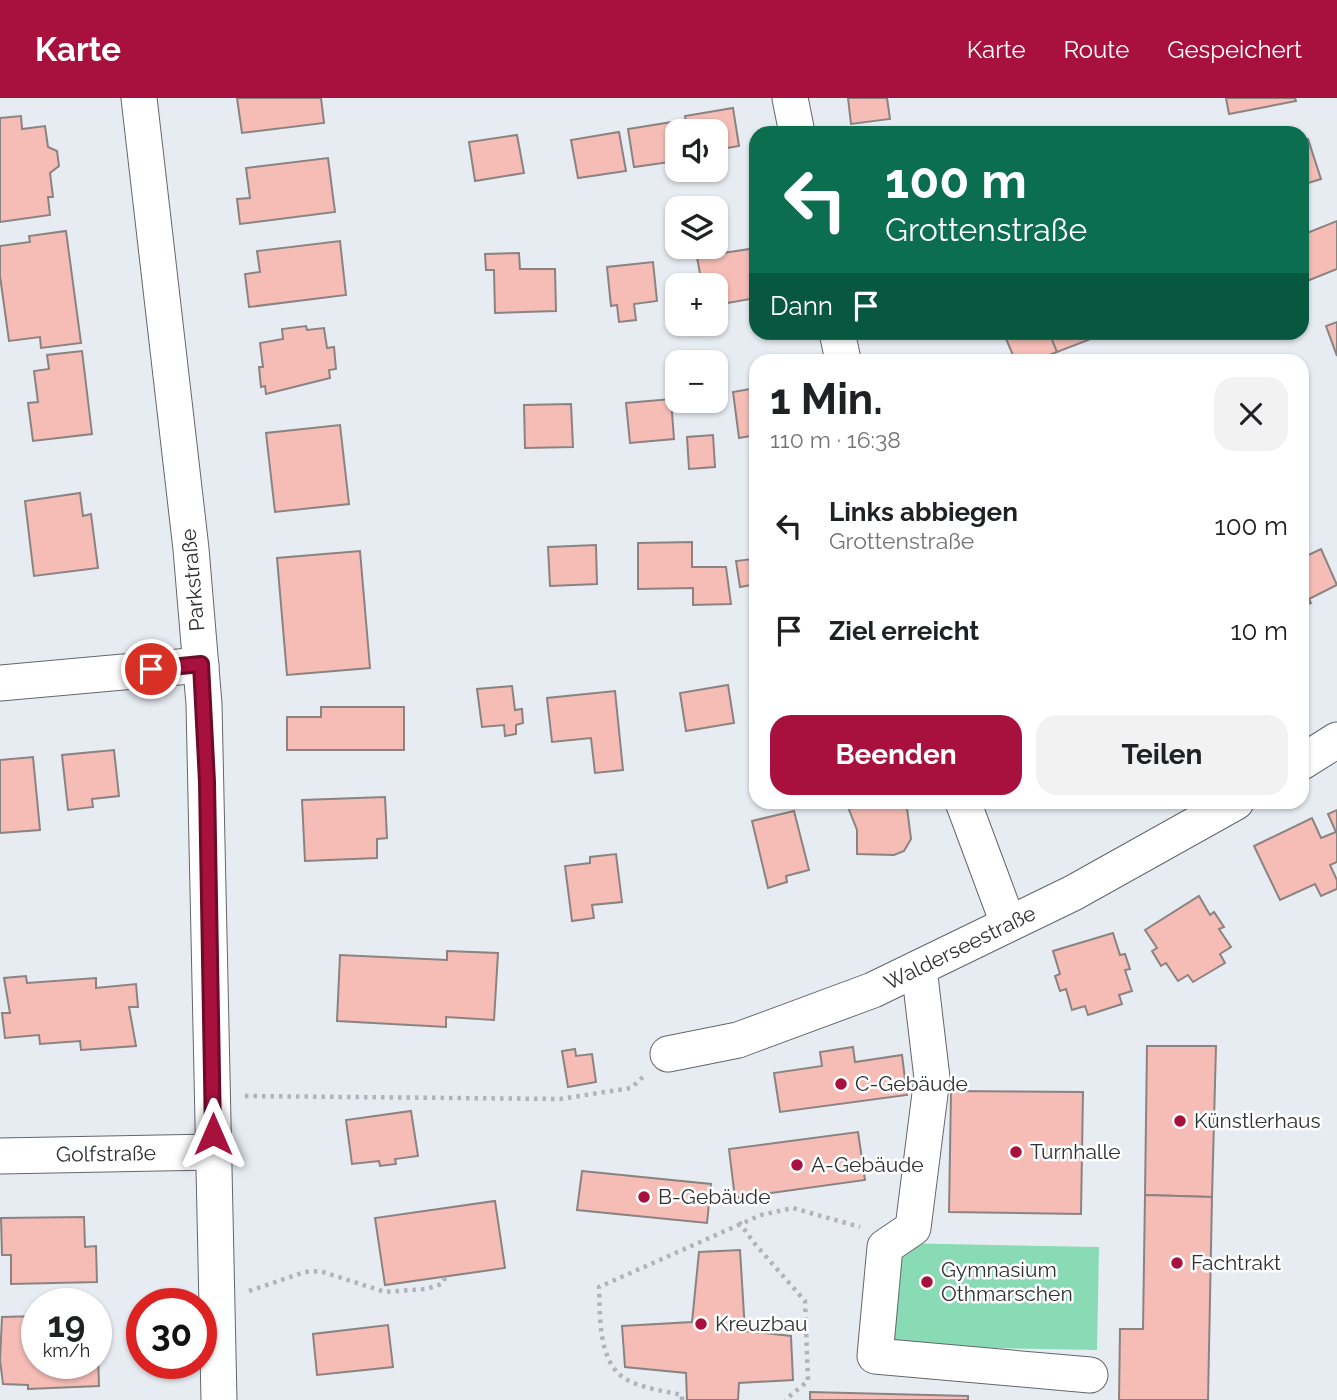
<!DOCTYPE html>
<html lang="de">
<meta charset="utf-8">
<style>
:root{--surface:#fff;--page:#f2f2f2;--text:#202124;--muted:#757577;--accent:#a8113d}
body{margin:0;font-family:Raleway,sans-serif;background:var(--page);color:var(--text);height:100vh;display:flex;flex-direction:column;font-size:26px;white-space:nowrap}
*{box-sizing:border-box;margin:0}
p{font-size:23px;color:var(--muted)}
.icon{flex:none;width:38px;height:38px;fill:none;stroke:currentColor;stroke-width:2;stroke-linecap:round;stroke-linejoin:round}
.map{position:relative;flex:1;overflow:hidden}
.details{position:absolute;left:749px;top:256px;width:560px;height:455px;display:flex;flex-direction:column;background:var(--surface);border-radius:21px;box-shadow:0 2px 5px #0004}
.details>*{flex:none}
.hud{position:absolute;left:749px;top:28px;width:560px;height:214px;border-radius:21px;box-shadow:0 2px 5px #0004;background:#0b6e4f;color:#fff;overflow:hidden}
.fabs{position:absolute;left:665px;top:21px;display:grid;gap:14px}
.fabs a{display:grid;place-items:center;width:63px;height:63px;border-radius:14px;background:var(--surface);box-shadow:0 2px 5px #0004;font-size:35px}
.speed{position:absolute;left:21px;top:1190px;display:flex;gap:14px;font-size:35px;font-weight:700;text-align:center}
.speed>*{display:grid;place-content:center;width:91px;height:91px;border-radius:50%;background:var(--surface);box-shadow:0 2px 5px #0004;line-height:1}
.speed small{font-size:18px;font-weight:400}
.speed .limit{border:10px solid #d22;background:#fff;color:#111}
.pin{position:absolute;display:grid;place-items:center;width:60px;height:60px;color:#fff;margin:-30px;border:4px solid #fff;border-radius:50%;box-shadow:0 2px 7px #0007}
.me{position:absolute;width:77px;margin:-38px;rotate:0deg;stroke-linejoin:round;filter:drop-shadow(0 0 5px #0008)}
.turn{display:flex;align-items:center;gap:24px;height:147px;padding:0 21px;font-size:32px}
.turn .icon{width:91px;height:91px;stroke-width:2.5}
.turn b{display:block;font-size:49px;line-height:60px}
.then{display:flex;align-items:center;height:66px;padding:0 21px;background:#0003;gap:14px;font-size:26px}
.round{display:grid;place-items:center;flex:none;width:74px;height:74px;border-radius:21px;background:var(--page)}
.overview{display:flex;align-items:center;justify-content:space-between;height:119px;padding:0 21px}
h1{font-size:42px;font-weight:700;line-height:52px}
.primary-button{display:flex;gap:14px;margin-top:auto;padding:14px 21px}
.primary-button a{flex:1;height:80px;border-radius:21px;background:var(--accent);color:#fff;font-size:28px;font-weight:700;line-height:80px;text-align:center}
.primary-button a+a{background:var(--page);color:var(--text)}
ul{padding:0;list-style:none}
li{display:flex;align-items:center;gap:21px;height:105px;padding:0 21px}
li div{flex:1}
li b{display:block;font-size:26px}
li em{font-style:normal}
header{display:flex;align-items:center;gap:42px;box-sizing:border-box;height:98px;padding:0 35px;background:var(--accent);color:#fff}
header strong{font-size:33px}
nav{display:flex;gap:38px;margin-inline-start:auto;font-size:24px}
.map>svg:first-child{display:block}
.green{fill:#88dbb4}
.building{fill:#f5bdb6;stroke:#8b8382;stroke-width:2}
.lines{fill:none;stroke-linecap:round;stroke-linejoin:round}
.minor-casing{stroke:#63676c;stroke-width:37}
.path{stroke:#b0b3b8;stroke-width:4.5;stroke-dasharray:3.5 5;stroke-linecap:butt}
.minor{stroke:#fff;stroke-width:35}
.route-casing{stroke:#6d0b28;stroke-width:18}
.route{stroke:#a8113d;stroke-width:12}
.poi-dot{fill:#a8113d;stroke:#fff;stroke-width:2.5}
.labels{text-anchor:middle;stroke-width:5;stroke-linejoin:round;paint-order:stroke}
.street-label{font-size:21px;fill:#2f3032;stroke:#fff}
.poi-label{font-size:21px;fill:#2f3032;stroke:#fff;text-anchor:start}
</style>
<header>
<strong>Karte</strong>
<nav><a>Karte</a><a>Route</a><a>Gespeichert</a></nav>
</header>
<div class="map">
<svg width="1337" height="1302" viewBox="0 0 1337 1302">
<rect width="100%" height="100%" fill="#e7ecf2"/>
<polygon class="green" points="893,1145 1099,1149 1097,1252 890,1248"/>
<g class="building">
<polygon points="237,0 321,0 324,25 242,35"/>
<polygon points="848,0 887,0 890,21 851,26"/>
<polygon points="1226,0 1295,0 1296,3 1229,16"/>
<polygon points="733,10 739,48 716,52 716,33 687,33 685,18"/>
<polygon points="21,18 22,31 45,28 48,49 57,53 59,68 50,75 53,99 48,99 50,117 0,124 0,20"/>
<polygon points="672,24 677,63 634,69 628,31"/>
<polygon points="619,34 626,73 578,80 571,42"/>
<polygon points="517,37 524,75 475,83 469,44"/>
<polygon points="1308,41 1321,81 1302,87 1302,43"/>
<polygon points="328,60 335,114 240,126 237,101 250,100 246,70"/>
<polygon points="1337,123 1337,171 1302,185 1302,137"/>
<polygon points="66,133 81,245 41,250 40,239 9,243 0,178 0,148 30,144 29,138"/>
<polygon points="340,143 346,197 249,209 245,176 260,174 257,153"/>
<polygon points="756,150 756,200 716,207 716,187 702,187 697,159"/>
<polygon points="519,155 520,171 555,171 556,213 495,215 494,172 486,172 485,156"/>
<polygon points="653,164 657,203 634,206 636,222 619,224 617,207 611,208 607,169"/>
<polygon points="1337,224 1337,258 1326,228"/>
<polygon points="306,228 307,232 324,230 327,250 334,249 336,271 329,272 330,280 266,296 265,288 261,289 259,269 263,269 260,245 283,241 282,231"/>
<polygon points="1009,234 1049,234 1057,254 1037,262 1015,262 1004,236"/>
<polygon points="1049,234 1094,234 1096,239 1057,254"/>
<polygon points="82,253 92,336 33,343 28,305 38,304 34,273 49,271 47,257"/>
<polygon points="756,290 756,337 739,340 733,294"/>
<polygon points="671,301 674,341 630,345 626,305"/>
<polygon points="571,306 573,349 525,350 524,307"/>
<polygon points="340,327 349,406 275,414 266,335"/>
<polygon points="713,337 715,369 689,371 687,339"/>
<polygon points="80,395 83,418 91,416 98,470 34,478 25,403"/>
<polygon points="692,444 692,469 726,469 731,506 693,507 693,490 638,491 638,445"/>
<polygon points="596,447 597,486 550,488 548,449"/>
<polygon points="1321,451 1337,487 1309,501 1311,505 1302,509 1302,460"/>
<polygon points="360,453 370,570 287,577 277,460"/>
<polygon points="752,461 756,486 740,489 736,463"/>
<polygon points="728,587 734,625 686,633 680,595"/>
<polygon points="512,588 515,612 522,611 523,625 516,627 516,636 505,638 504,627 482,629 477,591"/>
<polygon points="615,593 623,672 595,675 591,640 552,644 547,600"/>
<polygon points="321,609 404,609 404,652 287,652 287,619 321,619"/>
<polygon points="114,652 119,698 92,701 93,709 68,712 62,657"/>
<polygon points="33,659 40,732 0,735 0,662"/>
<polygon points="385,699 387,740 377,741 377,760 305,763 302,702"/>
<polygon points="846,704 909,704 911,708 907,710 911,741 904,753 894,757 857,756 857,732"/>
<polygon points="1337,712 1337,764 1330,767 1337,782 1337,791 1321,798 1315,786 1280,802 1254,748 1312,720 1321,740 1336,734 1328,716"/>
<polygon points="794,713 809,772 786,778 787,784 768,790 752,723"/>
<polygon points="616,756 622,804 592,807 594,820 572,823 565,768 590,765 590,759"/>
<polygon points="1199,798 1210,817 1214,814 1224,829 1219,831 1231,849 1220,856 1225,865 1193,884 1188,877 1178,883 1166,865 1161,868 1152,853 1157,850 1145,832"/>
<polygon points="1113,835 1120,857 1125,856 1130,871 1125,872 1132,893 1119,897 1122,906 1088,917 1085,908 1072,912 1066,891 1060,893 1055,878 1060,876 1053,853"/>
<polygon points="447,853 498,855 494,922 446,919 446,929 337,923 340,857 447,862"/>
<polygon points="26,878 27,885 96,880 96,890 136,886 138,909 129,909 136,948 81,952 80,943 40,946 39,937 5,940 2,915 10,915 4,880"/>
<polygon points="1147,948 1216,948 1212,1099 1145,1097"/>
<polygon points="853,949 855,964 902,957 907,997 780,1014 774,975 822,968 820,954"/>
<polygon points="575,951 576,958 592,956 596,984 568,989 562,953"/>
<polygon points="951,993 1083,994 1081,1116 949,1114"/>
<polygon points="411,1013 418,1058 395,1061 396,1066 380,1068 379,1063 352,1066 346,1022"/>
<polygon points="858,1034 865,1082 735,1100 729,1051"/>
<polygon points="582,1073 711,1086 707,1125 577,1112"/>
<polygon points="1145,1097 1212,1099 1208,1302 1119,1302 1120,1231 1143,1231"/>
<polygon points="495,1103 505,1170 385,1187 375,1120"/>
<polygon points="84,1119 85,1149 96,1148 97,1184 11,1186 11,1157 2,1157 1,1120"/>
<polygon points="740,1152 745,1233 791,1238 793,1282 739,1285 738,1302 687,1302 686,1275 625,1269 622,1228 692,1224 699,1154"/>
<polygon points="37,1218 37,1265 96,1265 98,1255 99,1288 28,1291 28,1287 3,1286 0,1262 2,1219"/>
<polygon points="388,1227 393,1269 317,1277 313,1236"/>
<polygon points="810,1294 968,1298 968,1302 810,1302"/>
</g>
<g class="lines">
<g class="minor-casing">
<g id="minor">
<polyline points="139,0 191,451 204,606 219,1302"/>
<polyline points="790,0 797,35"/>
<polyline points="837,234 843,262"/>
<polyline points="0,585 201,567"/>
<polyline points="1302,664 1337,642"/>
<polyline points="963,704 1008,825"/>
<polyline points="919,870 932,980 913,1130 885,1149 875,1258 1090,1277"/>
<polyline points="668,956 738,942 873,892 1073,795 1236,704"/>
<polyline points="0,1058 213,1054"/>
</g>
</g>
<g class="path">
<polyline points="245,998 560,1001 631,990 644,978"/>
<polyline points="739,1124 755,1146 805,1203 808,1283 785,1302"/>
<polyline points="249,1193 305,1174 320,1173 385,1194 426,1191 442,1186 446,1178"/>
<path d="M682,1302V1297C664,1293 640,1290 624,1280C598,1263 600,1216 599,1189L761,1117L793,1110L860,1129"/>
</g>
<use href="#minor" class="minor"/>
</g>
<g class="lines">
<g class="route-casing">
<polyline id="route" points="151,571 201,566 207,684 213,1036"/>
</g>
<use href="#route" class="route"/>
</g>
<g class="poi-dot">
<circle cx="841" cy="986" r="7"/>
<circle cx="1180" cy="1023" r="7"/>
<circle cx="1016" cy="1054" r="7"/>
<circle cx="797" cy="1067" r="7"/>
<circle cx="644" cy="1099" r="7"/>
<circle cx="1177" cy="1165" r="7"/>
<circle cx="927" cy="1184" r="7"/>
<circle cx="701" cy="1226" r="7"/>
</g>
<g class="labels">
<g class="street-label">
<text transform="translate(193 482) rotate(-95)" y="7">Parkstraße</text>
<text transform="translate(960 850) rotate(-26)" y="7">Walderseestraße</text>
<text transform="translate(106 1056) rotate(-1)" y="7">Golfstraße</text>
</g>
<g class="poi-label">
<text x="855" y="993">C-Gebäude</text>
<text x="1194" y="1030">Künstlerhaus</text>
<text x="1030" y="1061">Turnhalle</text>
<text x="811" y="1074">A-Gebäude</text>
<text x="658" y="1106">B-Gebäude</text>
<text x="1191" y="1172">Fachtrakt</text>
<text x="941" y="1179">Gymnasium<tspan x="941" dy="24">Othmarschen</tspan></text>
<text x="715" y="1233">Kreuzbau</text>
</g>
</g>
</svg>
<div class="fabs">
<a><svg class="icon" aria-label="sound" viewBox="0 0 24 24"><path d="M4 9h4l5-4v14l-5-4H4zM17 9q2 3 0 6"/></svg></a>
<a><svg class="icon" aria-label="layers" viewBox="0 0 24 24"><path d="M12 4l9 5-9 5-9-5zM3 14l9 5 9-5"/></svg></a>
<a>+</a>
<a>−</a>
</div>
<div class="speed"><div>19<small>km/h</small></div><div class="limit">30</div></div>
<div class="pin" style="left:151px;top:571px;background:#d93025"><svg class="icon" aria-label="arrive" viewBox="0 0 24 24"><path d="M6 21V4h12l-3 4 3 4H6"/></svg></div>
<svg class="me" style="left:213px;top:1036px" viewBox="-20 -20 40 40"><path d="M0-17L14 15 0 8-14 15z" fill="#a8113d" stroke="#fff" stroke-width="4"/></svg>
<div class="hud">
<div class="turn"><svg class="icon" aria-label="left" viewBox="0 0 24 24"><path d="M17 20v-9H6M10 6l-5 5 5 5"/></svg><div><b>100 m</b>Grottenstraße</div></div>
<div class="then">Dann<svg class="icon" aria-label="arrive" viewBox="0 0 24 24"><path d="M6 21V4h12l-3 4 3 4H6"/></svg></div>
</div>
<section class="details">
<div class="overview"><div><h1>1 Min.</h1><p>110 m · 16:38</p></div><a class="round"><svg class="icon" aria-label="close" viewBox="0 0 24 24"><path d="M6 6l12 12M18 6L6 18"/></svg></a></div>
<ul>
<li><svg class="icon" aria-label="left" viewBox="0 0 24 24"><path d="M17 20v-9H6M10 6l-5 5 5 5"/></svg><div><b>Links abbiegen</b><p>Grottenstraße</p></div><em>100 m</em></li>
<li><svg class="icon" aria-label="arrive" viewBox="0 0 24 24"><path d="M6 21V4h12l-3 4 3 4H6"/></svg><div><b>Ziel erreicht</b></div><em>10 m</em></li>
</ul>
<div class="primary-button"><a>Beenden</a><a>Teilen</a></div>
</section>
</div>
